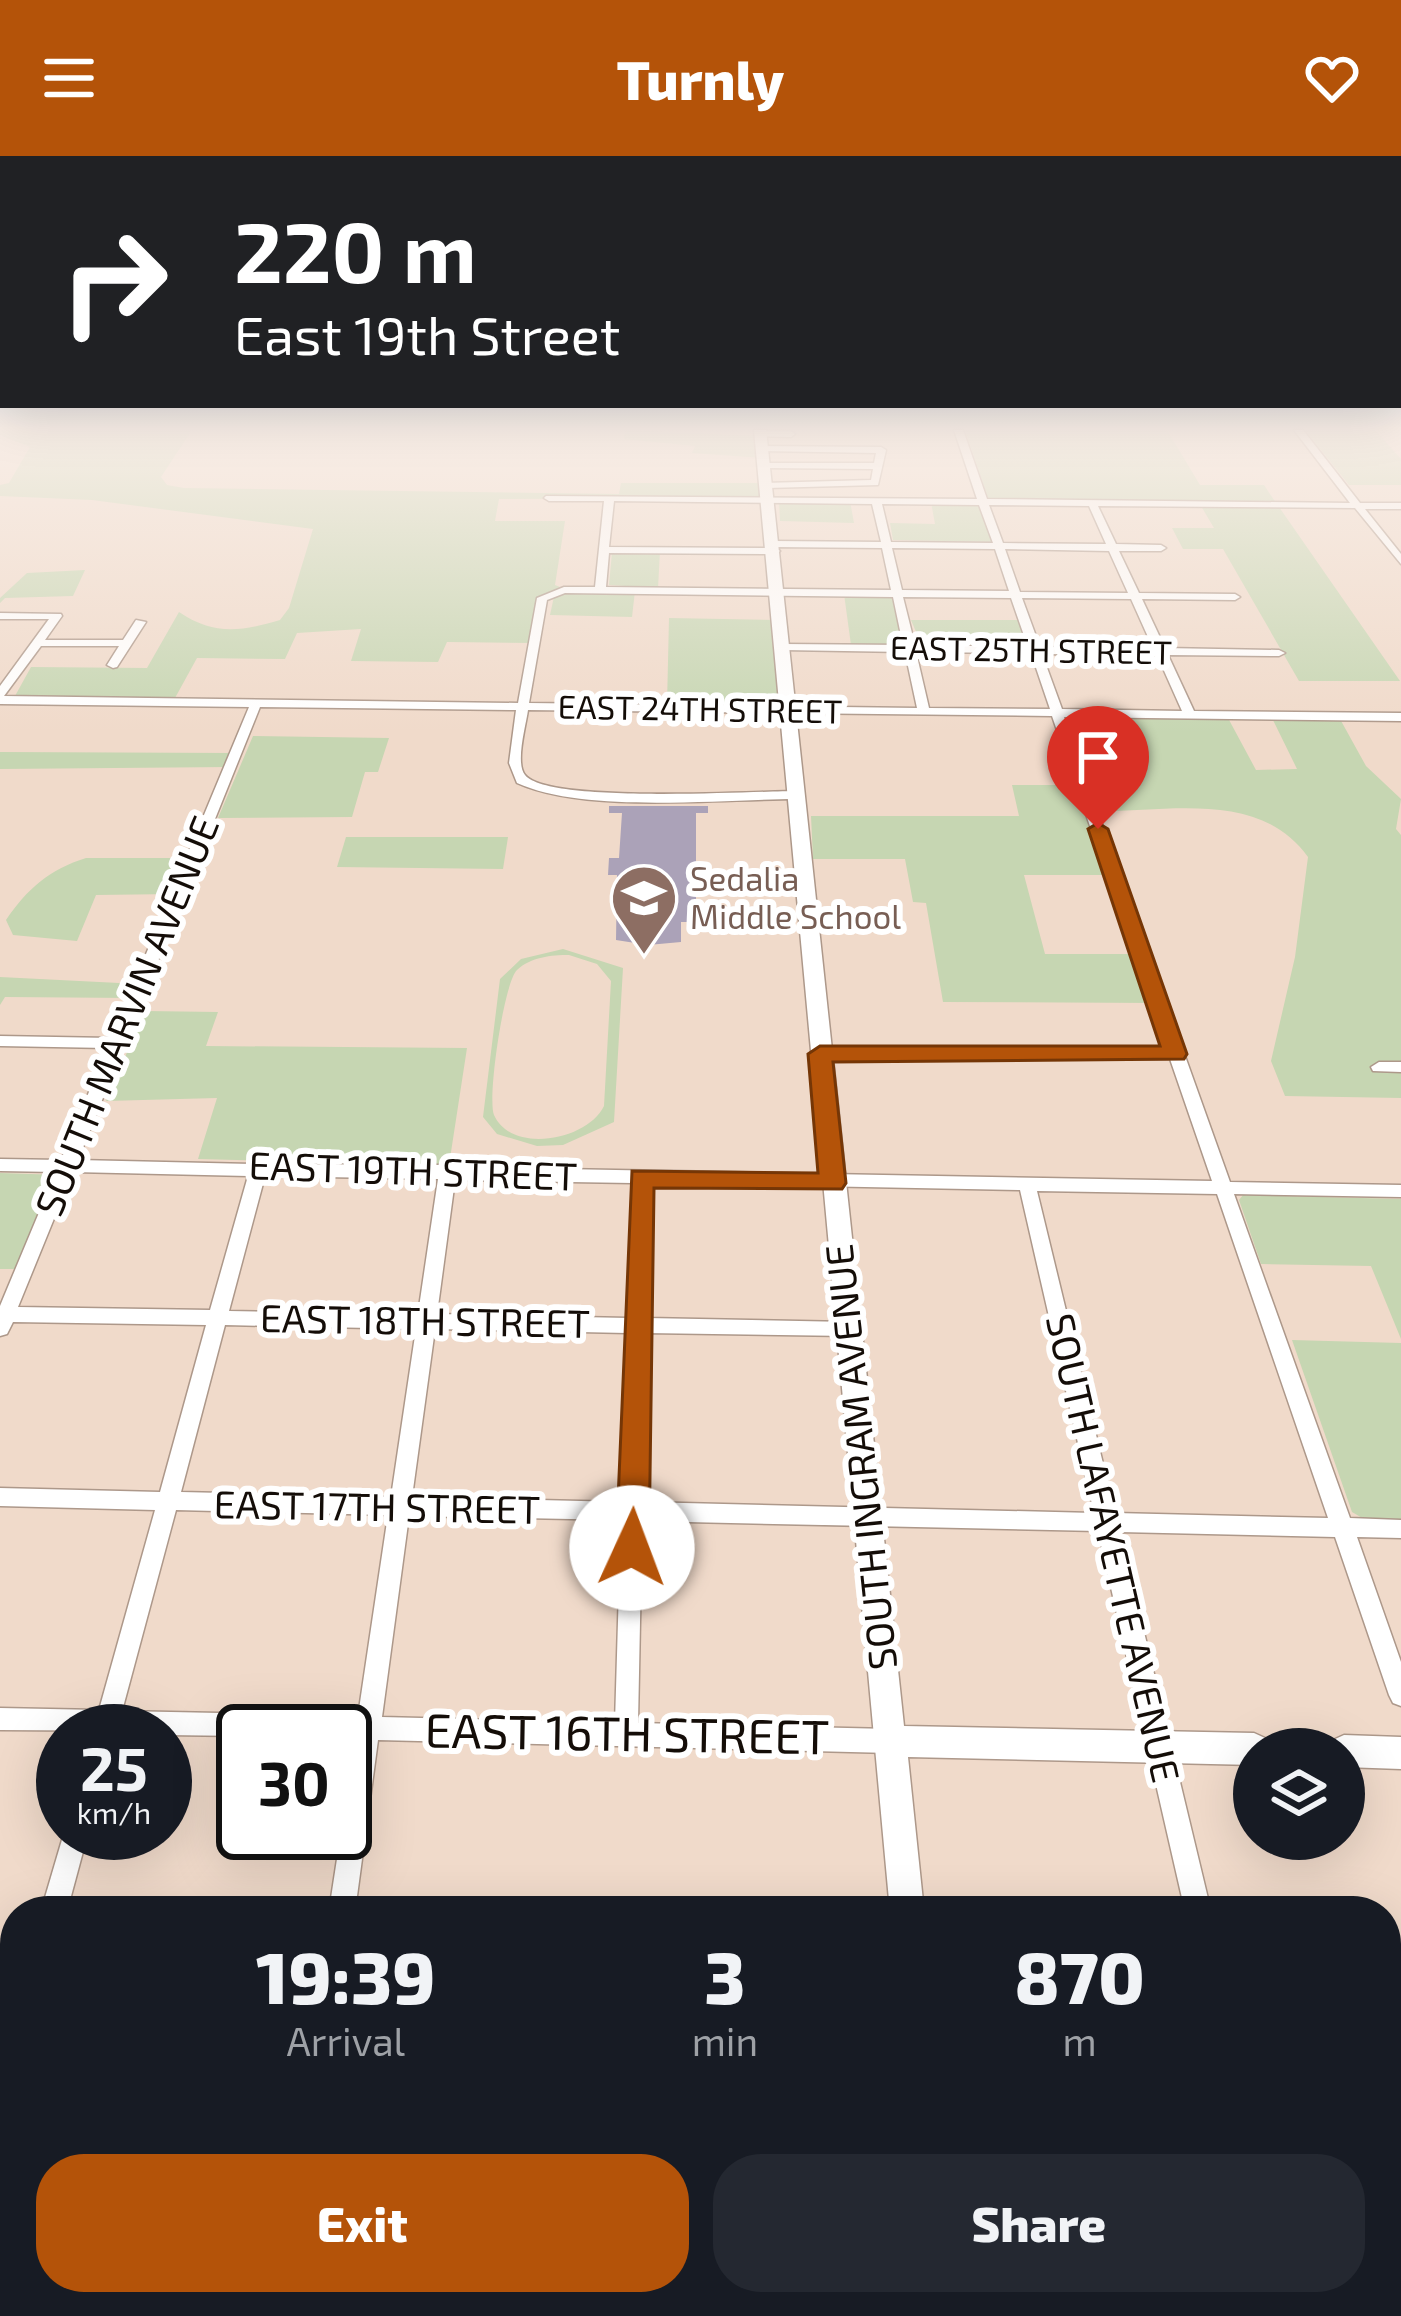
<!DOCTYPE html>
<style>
:root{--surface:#171b24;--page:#242831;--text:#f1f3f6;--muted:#9ea1a6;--accent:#b45309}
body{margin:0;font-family:"Exo 2",sans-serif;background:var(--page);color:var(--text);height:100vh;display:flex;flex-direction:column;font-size:45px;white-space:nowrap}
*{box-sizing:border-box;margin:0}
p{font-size:39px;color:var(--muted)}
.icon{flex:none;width:66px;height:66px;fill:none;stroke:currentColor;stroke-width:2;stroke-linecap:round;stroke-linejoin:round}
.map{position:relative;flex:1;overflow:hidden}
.side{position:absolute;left:0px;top:1740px;width:1401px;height:420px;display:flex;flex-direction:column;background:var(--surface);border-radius:48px 48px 0 0;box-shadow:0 12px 48px #0002}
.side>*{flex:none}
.guide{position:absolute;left:0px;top:0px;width:1401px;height:252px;box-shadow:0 12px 48px #0002;background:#202124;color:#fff;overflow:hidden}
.buttons{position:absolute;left:1233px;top:1572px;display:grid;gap:24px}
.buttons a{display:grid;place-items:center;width:132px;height:132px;border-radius:50%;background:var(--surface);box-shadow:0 12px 48px #0002;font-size:60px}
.speed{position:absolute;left:36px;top:1548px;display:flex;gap:24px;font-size:60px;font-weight:700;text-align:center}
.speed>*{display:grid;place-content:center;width:156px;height:156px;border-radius:50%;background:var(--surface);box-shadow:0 12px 48px #0002;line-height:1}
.speed small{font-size:30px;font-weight:400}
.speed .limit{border:6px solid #111;border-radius:18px;background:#fff;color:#111}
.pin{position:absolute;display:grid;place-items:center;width:102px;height:102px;color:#fff;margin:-123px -51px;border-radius:50% 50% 50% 0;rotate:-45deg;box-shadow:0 0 12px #0007}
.pin .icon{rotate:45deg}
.me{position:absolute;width:132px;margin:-66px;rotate:2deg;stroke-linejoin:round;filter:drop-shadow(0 0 9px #0008)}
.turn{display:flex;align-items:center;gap:42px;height:252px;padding:0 36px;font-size:54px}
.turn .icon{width:156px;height:156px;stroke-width:2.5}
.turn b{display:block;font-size:84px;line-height:102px}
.eta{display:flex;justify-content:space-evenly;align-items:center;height:204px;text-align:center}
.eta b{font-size:72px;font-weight:800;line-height:84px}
.cta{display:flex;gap:24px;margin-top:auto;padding:24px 36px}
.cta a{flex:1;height:138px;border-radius:48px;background:var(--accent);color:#fff;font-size:48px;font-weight:800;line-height:138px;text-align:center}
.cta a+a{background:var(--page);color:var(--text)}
header{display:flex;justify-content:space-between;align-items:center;height:156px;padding:0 36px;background:var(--accent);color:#fff;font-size:54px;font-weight:800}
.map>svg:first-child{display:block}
.green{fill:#c6d6b2;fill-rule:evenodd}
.building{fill:#aba2b8}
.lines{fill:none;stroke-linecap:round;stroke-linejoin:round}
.minor-casing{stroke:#ad988a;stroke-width:3}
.major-casing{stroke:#ad988a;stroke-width:3}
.minor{fill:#fff;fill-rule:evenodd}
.major{fill:#fff;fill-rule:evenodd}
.route{fill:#b45309;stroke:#753606;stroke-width:3}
.labels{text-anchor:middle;stroke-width:12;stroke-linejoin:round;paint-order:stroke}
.far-street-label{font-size:33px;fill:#140d08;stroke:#fff}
.far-education-label{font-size:33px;fill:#785e54;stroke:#fff;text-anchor:start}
.street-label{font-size:39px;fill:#140d08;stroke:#fff}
.near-street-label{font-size:48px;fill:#140d08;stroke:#fff}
</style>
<header><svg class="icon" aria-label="menu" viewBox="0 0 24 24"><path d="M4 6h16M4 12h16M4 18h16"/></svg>Turnly<svg class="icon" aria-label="heart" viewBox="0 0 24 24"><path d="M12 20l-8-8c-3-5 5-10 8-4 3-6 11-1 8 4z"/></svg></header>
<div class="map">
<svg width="1401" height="2160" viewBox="0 0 1401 2160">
<rect width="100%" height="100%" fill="#f0daca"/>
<g class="green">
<path d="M0,274H192L161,321L167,329L184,332L619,338L621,327H765L764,342L499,343L495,365H565L555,429L560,431L543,441L537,487L447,486L438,506L351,505L361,473L297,477L285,503L197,502L175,542L15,540L31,511L147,512L179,456C213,479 240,476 280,464L289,452L313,373L92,344L0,340V329L9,327L30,291L0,279Z"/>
<polygon points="625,274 760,280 763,302 692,297 695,290 624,283"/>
<polygon points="965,274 1167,274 1200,329 1264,329 1276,347 994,344 988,342"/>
<polygon points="1305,274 1375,274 1401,303 1401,329 1349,329"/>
<polygon points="850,345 854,367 780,365 779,346"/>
<polygon points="931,346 979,347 996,386 893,384 890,367 935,368"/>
<polygon points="1201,350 1279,351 1400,525 1299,525 1223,393 1183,393 1172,372 1214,372"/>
<polygon points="660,395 658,432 609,429 612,396"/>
<polygon points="85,414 73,440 5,442 0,447 0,442 27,417"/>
<polygon points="635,435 632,461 550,459 555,436"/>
<polygon points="844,438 897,439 907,489 851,489"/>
<polygon points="669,462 779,464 780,548 667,548"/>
<polygon points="911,464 1021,464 1028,489 922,490"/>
<path d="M1085,559L1228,562L1256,614L1297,613L1272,562L1340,563L1366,610L1401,643L1396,673L1401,679V942L1285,940L1271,905L1295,801L1308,701C1261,635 1173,655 1100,655L1069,565Z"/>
<polygon points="253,580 389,582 378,616 365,616 352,661 218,662"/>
<polygon points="0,596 235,597 230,611 0,613"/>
<polygon points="1012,629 1079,629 1112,719 1024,719 1045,798 1140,798 1156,847 943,846 926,747 913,746 905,703 813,703 811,660 1019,660"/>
<polygon points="346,681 508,681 503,713 337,711"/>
<path d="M86,702H192L175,738L96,739L77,785L13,779L6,764C27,733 50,713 86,702Z"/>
<path d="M563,793L623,812L614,966L563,989L537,990L497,978L483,961L500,823L521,803ZM569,799L597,808L611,825L604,950C588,984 512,999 494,959C487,942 504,826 517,814C531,801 551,799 569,799Z"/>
<polygon points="0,821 139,828 132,842 5,841 0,849"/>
<polygon points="145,855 218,856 206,890 467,892 449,1009 198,1003 217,942 106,945"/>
<polygon points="0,1017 62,1019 22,1113 0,1113"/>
<polygon points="1243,1039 1401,1043 1401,1183 1371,1110 1261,1108 1239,1044"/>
<polygon points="1292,1184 1401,1187 1401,1364 1364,1363 1352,1356"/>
</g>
<polygon class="building" points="609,650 708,650 708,657 696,657 696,766 681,766 681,786 648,789 616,784 617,719 608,719 609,702 619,702 622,657 609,657"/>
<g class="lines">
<g class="minor-casing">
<g id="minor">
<path d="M954,274H963L987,343L1350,347L1294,274H1303L1360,347H1401V353H1365L1401,398V408L1355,352L1098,350L1116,388L1161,389L1166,392L1161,395H1119L1139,437L1235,438L1240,441L1235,444L1142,443L1165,492L1279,494L1285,497L1279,500L1168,499L1194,555L1401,557V565L1064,561L1230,1026L1401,1029V1041L1234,1038L1350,1362L1401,1364V1382L1357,1381L1401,1506V1550L1393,1547L1389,1539L1335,1381L1120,1376L1211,1755H1185L1098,1375L642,1365L638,1567L890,1573L898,1577L902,1585L898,1593L890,1597L378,1584L355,1755H329L341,1677H345V1649L355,1583H345V1575H243V1580L165,1579V1575L0,1574V1552L99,1554L155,1354L0,1350V1332L160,1336L206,1169L13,1166L7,1178L0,1180V1150L56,1016L0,1015V1003L61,1004L107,892L0,890V880L111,882L249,551L0,548V530L49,463H0V457L61,458L62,460L45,484H123L136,464L146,466L117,511L113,512L107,509L119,490H41L4,540L518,547L537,442L564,431H595L604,345H549L544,342L546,340L977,343ZM614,345L872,348L881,386L774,385L769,388L774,391L882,392L891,434L606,431L609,397L775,398L780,395L775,392L609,391ZM882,348L979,349L993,387L891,386ZM989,349L1089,350L1106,388L1003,387ZM892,392L995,393L1009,435L902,434ZM1005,393L1109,395L1128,437L1020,436ZM565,437L893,441L903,489L783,488L777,491L783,494L905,496L917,552L529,547L547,444ZM903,441L1011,442L1028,491L915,489ZM1022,442L1131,443L1153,492L1040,491ZM916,496L1031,497L1050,553L929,552ZM1042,498L1157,499L1182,555L1062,553ZM260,551L516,554L509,607L517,627C585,658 720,643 797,643L803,639L797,635C754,635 548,648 525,619C515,607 526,569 528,554L1052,560L1167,893H820L812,898L820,903H1170L1212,1025L454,1011L448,1009L266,1008L259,1005L252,1008L78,1004ZM73,1016L248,1020L210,1154L18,1151ZM265,1020L438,1023L418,1158L229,1155ZM455,1024L632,1027L628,1162L437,1158ZM650,1027L1020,1034L1094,1357L643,1346L646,1177L849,1180L856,1178L859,1173L856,1168L849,1166L647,1162ZM1037,1035L1217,1038L1328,1362L1115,1357ZM225,1169L416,1173L391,1341L181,1336ZM435,1173L627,1177L622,1346L412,1341ZM176,1354L388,1359L358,1560L122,1555ZM409,1360L621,1364L615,1567L382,1561Z"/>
<polygon points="760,275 791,275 795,278 791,281 757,280"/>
<polygon points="762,290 881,291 886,294 878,329 767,332 762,329 764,327 871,324 873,313 765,312 762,307 874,307 876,297 759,295"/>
<polygon points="1379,906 1401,906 1401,916 1373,915 1371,911"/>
<polygon points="64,1677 88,1677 67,1755 41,1755"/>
<rect x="0" y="1834" width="15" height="26"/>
<rect x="1386" y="1866" width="15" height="28"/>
<polygon points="15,1883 15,1949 10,1963 0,1967 0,1902 5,1887"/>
<polygon points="267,2145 297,2145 294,2160 264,2160"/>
<rect x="600" y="2145" width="30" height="15"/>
<polygon points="1272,2145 1302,2145 1305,2160 1275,2160"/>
</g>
</g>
<g class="major-casing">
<g id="major">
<polygon points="754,274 766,274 904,1570 1254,1577 1265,1582 1270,1593 1254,1593 1254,1609 908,1601 924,1755 890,1755"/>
<polygon points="1344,1579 1401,1581 1401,1613 1344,1611 1344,1593 1329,1593 1333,1584"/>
<polygon points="927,2145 967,2145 968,2160 928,2160"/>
</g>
</g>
<use href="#minor" class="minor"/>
<use href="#major" class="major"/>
</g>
<linearGradient id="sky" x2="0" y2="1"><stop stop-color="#83b0dc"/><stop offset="0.47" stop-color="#f8eee7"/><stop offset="1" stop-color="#f8eee7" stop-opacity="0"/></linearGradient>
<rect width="1401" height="577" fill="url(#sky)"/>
<polygon class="route" points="1098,667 1108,673 1187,898 1184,903 833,906 846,1027 842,1033 654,1032 649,1392 644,1402 632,1407 621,1402 616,1392 632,1015 818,1017 808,898 820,890 1160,890 1088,673"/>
<defs>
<g id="school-pin" transform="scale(3.45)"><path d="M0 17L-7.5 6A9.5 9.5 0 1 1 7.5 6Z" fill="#8d6e63" stroke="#fff"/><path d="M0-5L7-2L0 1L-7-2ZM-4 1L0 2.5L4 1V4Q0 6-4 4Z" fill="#fff"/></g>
</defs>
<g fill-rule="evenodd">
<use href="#school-pin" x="644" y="742"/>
</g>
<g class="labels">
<g class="far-street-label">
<text transform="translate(1031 494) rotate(1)" y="12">EAST 25TH STREET</text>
<text transform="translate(700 553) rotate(1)" y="12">EAST 24TH STREET</text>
</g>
<g class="far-education-label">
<text x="690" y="735">Sedalia<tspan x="690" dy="38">Middle School</tspan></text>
</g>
<g class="street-label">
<text transform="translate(127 860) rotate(-68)" y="14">SOUTH MARVIN AVENUE</text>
<text transform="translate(413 1015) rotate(2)" y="14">EAST 19TH STREET</text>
<text transform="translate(425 1165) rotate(1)" y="14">EAST 18TH STREET</text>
<text transform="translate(861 1301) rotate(-96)" y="14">SOUTH INGRAM AVENUE</text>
<text transform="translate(377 1351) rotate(1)" y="14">EAST 17TH STREET</text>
<text transform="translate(1113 1392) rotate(77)" y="14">SOUTH LAFAYETTE AVENUE</text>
</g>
<g class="near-street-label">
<text transform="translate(627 1578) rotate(1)" y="17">EAST 16TH STREET</text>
</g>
</g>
</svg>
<div class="buttons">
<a><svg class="icon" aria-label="layers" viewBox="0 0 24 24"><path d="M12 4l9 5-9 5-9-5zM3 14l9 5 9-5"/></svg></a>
</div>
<div class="speed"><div>25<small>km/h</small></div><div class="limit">30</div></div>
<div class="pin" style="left:1098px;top:673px;background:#d93025"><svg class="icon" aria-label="arrive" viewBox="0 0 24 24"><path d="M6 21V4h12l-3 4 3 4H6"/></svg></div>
<svg class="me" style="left:632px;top:1392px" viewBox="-20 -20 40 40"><circle r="19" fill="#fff"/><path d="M0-13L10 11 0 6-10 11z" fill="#b45309"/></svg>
<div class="guide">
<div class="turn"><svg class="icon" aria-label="right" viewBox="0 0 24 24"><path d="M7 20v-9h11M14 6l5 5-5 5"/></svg><div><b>220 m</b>East 19th Street</div></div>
</div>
<section class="side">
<div class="eta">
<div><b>19:39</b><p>Arrival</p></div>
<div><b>3</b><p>min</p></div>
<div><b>870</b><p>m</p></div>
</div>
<div class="cta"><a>Exit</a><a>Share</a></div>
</section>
</div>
